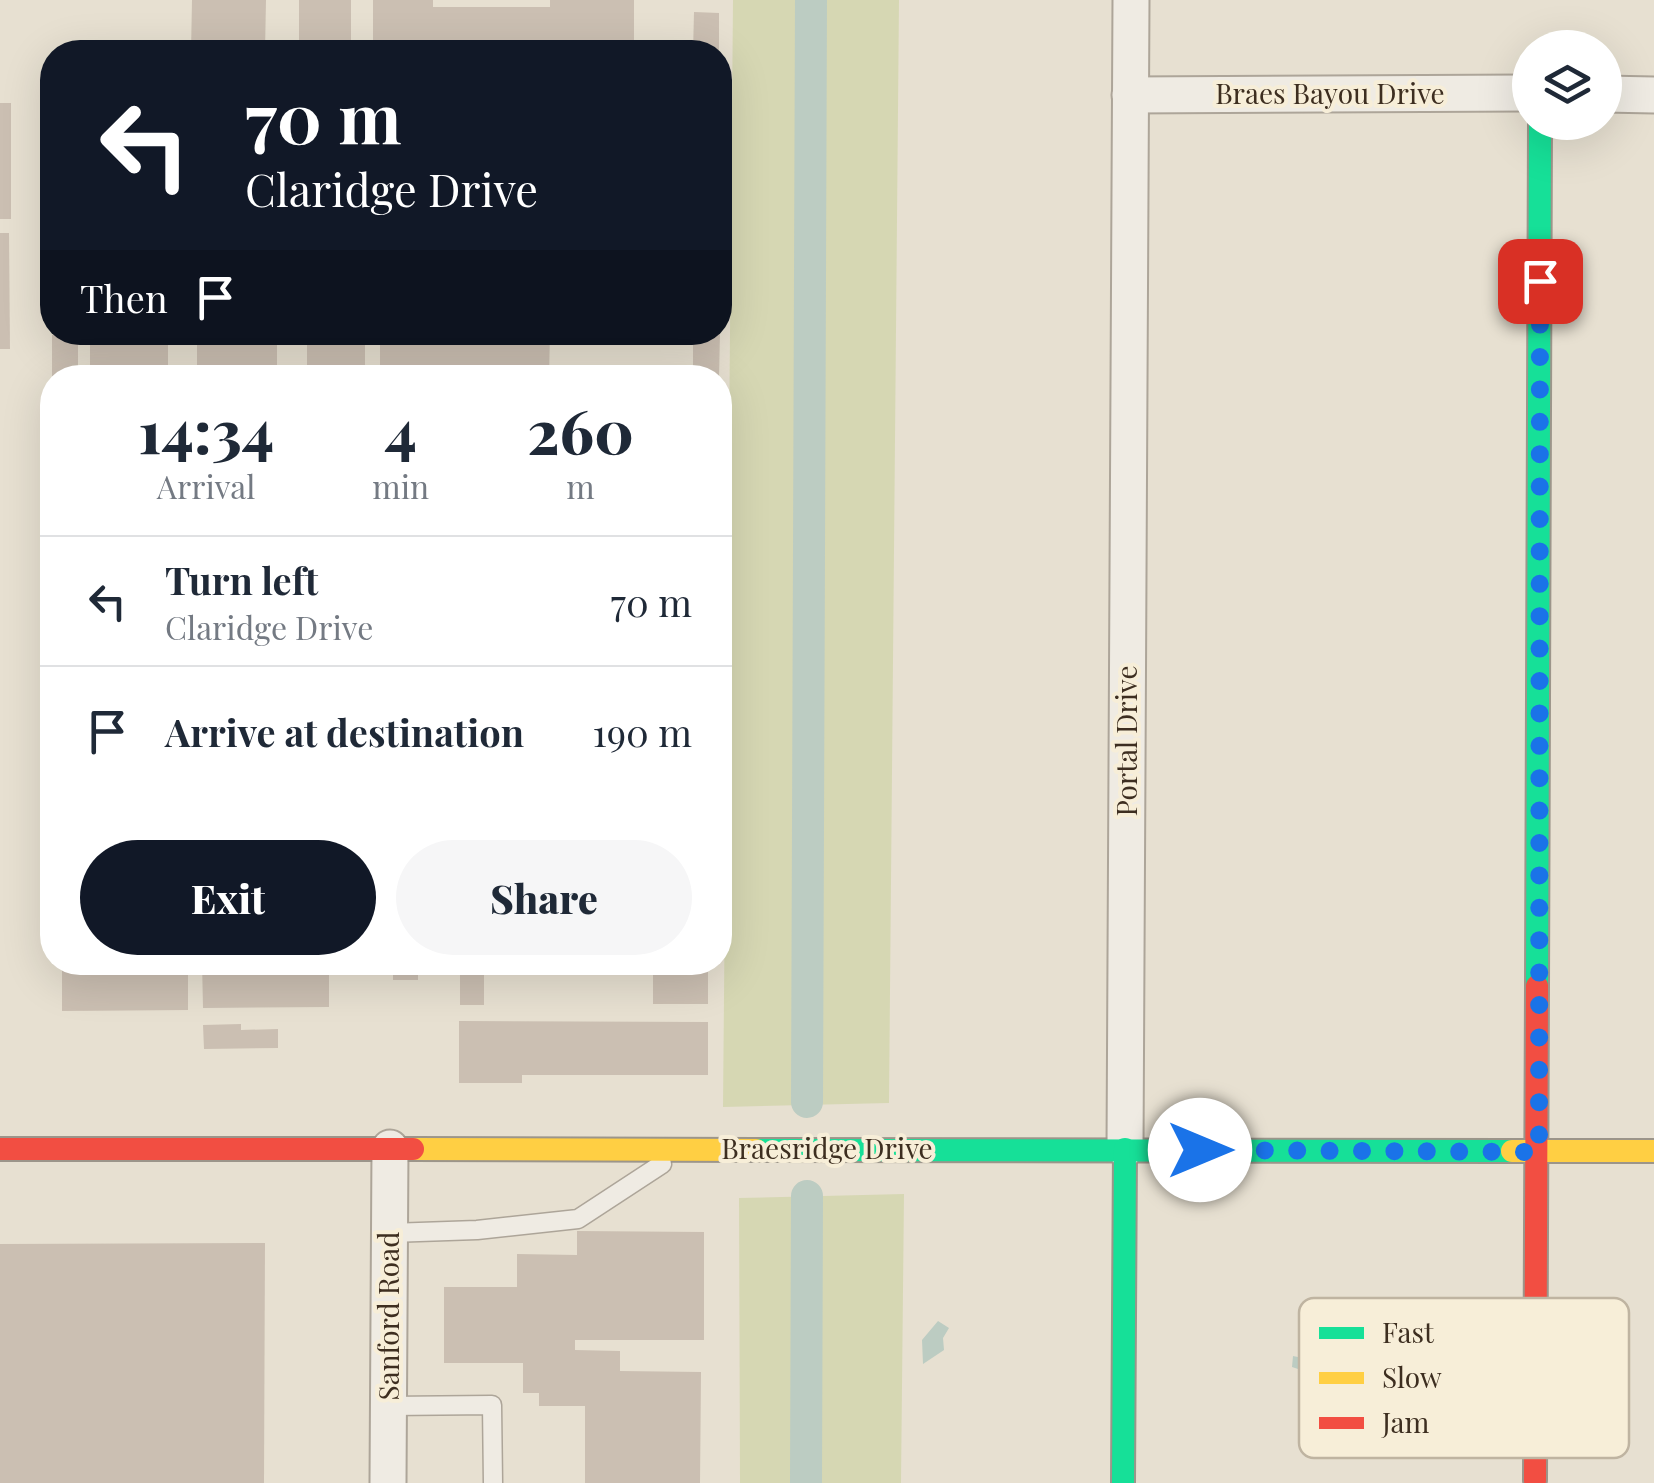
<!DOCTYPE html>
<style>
:root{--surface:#fff;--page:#f6f6f7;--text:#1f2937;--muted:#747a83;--line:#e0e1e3;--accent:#111827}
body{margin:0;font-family:"Playfair Display",serif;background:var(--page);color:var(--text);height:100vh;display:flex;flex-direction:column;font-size:38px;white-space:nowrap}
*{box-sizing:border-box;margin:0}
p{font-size:32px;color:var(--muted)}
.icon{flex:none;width:55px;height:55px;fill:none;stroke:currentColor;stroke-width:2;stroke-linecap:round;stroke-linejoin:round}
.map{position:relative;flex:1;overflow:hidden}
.details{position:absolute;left:40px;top:365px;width:692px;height:610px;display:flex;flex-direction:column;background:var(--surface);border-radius:40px;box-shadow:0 10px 40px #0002}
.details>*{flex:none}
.hud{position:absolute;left:40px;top:40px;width:692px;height:305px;border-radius:40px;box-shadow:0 10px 40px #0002;background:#111827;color:#fff;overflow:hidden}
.fabs{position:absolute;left:1512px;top:30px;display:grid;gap:20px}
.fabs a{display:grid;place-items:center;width:110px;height:110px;border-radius:50%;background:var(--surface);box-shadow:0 10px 40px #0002;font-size:50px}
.pin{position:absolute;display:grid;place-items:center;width:85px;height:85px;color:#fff;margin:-42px;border-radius:20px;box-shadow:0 5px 15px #0006}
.me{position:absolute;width:110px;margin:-55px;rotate:90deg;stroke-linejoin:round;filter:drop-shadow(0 0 8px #0008)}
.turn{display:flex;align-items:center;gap:35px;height:210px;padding:0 40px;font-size:45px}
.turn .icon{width:130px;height:130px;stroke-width:2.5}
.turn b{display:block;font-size:70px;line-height:85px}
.then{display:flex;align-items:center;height:95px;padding:0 40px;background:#0003;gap:20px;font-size:38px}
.eta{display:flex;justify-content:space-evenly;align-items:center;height:170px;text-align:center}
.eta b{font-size:60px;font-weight:800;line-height:70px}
.primary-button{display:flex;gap:20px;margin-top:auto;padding:20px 40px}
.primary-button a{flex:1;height:115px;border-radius:60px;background:var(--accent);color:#fff;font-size:40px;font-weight:800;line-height:115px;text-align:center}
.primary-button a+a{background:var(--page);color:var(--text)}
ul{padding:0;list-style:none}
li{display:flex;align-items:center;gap:30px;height:130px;padding:0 40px;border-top:2px solid var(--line)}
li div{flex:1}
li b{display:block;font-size:38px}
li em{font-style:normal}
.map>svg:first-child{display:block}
.green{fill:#d6d7b3}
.water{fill:#bcccc2}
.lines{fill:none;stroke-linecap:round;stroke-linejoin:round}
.canal{stroke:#bcccc2;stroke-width:32}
.building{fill:#cbbfb2}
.lane-casing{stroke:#ada599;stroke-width:21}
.street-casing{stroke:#ada599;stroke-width:39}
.fast-casing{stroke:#9c958a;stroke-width:26}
.slow-casing{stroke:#9c958a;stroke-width:26}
.jam-casing{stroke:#9c958a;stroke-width:26}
.lane{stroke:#efebe3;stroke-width:18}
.street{stroke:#efebe3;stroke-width:35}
.fast{stroke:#16e098;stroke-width:22}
.slow{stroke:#ffcf43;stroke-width:22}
.jam{stroke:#f24e42;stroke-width:22}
.route{stroke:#1a73e8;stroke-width:18;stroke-dasharray:0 32.4}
.labels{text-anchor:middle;stroke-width:8;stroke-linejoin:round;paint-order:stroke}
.street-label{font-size:28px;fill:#3d2e20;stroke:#f7eed8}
.key{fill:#f7eed8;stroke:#bfb4a1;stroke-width:2.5}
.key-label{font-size:28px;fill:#3d2e20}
</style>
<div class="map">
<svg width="1654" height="1483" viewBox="0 0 1654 1483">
<rect width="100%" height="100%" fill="#e7e0d1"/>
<g class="green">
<polygon points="733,0 899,0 889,1103 723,1107"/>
<polygon points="904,1194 901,1483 740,1483 739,1198"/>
</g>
<g class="water">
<polygon points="938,1321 949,1328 943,1338 944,1350 923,1364 922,1340"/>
<polygon points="1293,1356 1322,1362 1321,1409 1301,1409 1301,1370 1292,1367"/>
</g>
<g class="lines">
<g class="canal">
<polyline points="807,1102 811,0"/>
<polyline points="806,1483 807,1196"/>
</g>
</g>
<g class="building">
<polygon points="192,0 266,0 265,52 191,52"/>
<rect x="299" y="0" width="52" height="52"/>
<polygon points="373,0 433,0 433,7 550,7 550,0 634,0 634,52 373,52"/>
<polygon points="694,12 719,13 719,52 693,52"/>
<rect x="0" y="103" width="11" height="116"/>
<polygon points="0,233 9,233 10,349 0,349"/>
<rect x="197" y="332" width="80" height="46"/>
<polygon points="380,332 550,332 549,378 380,378"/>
<polygon points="693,332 720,332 719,378 693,378"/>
<rect x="307" y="334" width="58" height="44"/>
<rect x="52" y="335" width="26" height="43"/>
<rect x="90" y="343" width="78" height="35"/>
<polygon points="62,962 188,962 188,1010 62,1011"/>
<polygon points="202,962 329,962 329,1007 203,1008"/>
<rect x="393" y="962" width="25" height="18"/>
<rect x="460" y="962" width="24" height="43"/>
<rect x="653" y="962" width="55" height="42"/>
<polygon points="459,1021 708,1022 708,1075 522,1075 522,1083 459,1083"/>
<polygon points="241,1024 241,1030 278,1029 278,1048 204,1049 203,1025"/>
<polygon points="577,1231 704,1232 704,1340 575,1340 575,1350 620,1351 620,1371 701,1372 700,1483 585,1483 585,1406 539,1406 539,1393 523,1393 523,1363 444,1363 444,1287 517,1287 517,1254 577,1255"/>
<polygon points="265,1243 264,1483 0,1483 0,1244"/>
</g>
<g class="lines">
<g class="lane-casing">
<g id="lane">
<polyline points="390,1233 477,1230 578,1219 662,1164"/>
<polyline points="389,1406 492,1405 493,1483"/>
</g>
</g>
<g class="street-casing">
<g id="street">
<polyline points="1605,94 1654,95"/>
<polyline points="1130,95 1530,93"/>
<polyline points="1125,1149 1131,0"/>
<polyline points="388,1483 390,1148"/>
</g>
</g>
<g class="fast-casing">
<g id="fast">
<polyline points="1537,986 1540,122"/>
<polyline points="756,1150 1512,1151"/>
<polyline points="1123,1483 1125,1149"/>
</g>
</g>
<g class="slow-casing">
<g id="slow">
<polyline points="413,1149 756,1150"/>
<polyline points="1512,1151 1654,1151"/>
</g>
</g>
<g class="jam-casing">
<g id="jam">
<polyline points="0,1149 413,1149"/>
<polyline points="1535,1480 1537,986"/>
</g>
</g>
<use href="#lane" class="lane"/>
<use href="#street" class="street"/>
<use href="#fast" class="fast"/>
<use href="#slow" class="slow"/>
<use href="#jam" class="jam"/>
</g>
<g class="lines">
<polyline class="route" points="1200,1150 1539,1152 1540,281"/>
</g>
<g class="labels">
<g class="street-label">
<text x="1330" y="104">Braes Bayou Drive</text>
<text transform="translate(1127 741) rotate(-90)" y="10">Portal Drive</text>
<text x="827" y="1159">Braesridge Drive</text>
<text transform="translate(389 1316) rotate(-90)" y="10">Sanford Road</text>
</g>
</g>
<rect x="1299" y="1298" width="330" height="160" rx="15" class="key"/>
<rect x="1319" y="1327" width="45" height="12" fill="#16e098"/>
<rect x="1319" y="1372" width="45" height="12" fill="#ffcf43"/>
<rect x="1319" y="1417" width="45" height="12" fill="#f24e42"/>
<g class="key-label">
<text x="1382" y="1343">Fast</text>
<text x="1382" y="1388">Slow</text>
<text x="1382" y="1433">Jam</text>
</g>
</svg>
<div class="fabs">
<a><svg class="icon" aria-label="layers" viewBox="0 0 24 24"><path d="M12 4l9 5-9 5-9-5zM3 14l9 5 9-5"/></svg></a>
</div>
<div class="pin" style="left:1540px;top:281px;background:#d93025"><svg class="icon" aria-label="arrive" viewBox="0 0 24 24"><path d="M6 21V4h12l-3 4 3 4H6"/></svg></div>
<svg class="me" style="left:1200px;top:1150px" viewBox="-20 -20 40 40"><circle r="19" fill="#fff"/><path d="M0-13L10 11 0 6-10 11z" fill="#1a73e8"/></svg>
<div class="hud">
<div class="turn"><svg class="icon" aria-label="left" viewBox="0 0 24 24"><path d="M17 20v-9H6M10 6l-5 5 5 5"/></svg><div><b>70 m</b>Claridge Drive</div></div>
<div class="then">Then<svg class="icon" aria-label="arrive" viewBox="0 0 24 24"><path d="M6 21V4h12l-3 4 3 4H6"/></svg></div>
</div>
<section class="details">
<div class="eta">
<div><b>14:34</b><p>Arrival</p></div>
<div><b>4</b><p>min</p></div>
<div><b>260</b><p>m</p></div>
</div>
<ul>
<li><svg class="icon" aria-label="left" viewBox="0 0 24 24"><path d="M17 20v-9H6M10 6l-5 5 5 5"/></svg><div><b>Turn left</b><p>Claridge Drive</p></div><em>70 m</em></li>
<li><svg class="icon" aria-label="arrive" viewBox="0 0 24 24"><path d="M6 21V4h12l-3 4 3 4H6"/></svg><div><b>Arrive at destination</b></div><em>190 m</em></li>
</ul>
<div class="primary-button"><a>Exit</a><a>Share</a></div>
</section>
</div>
